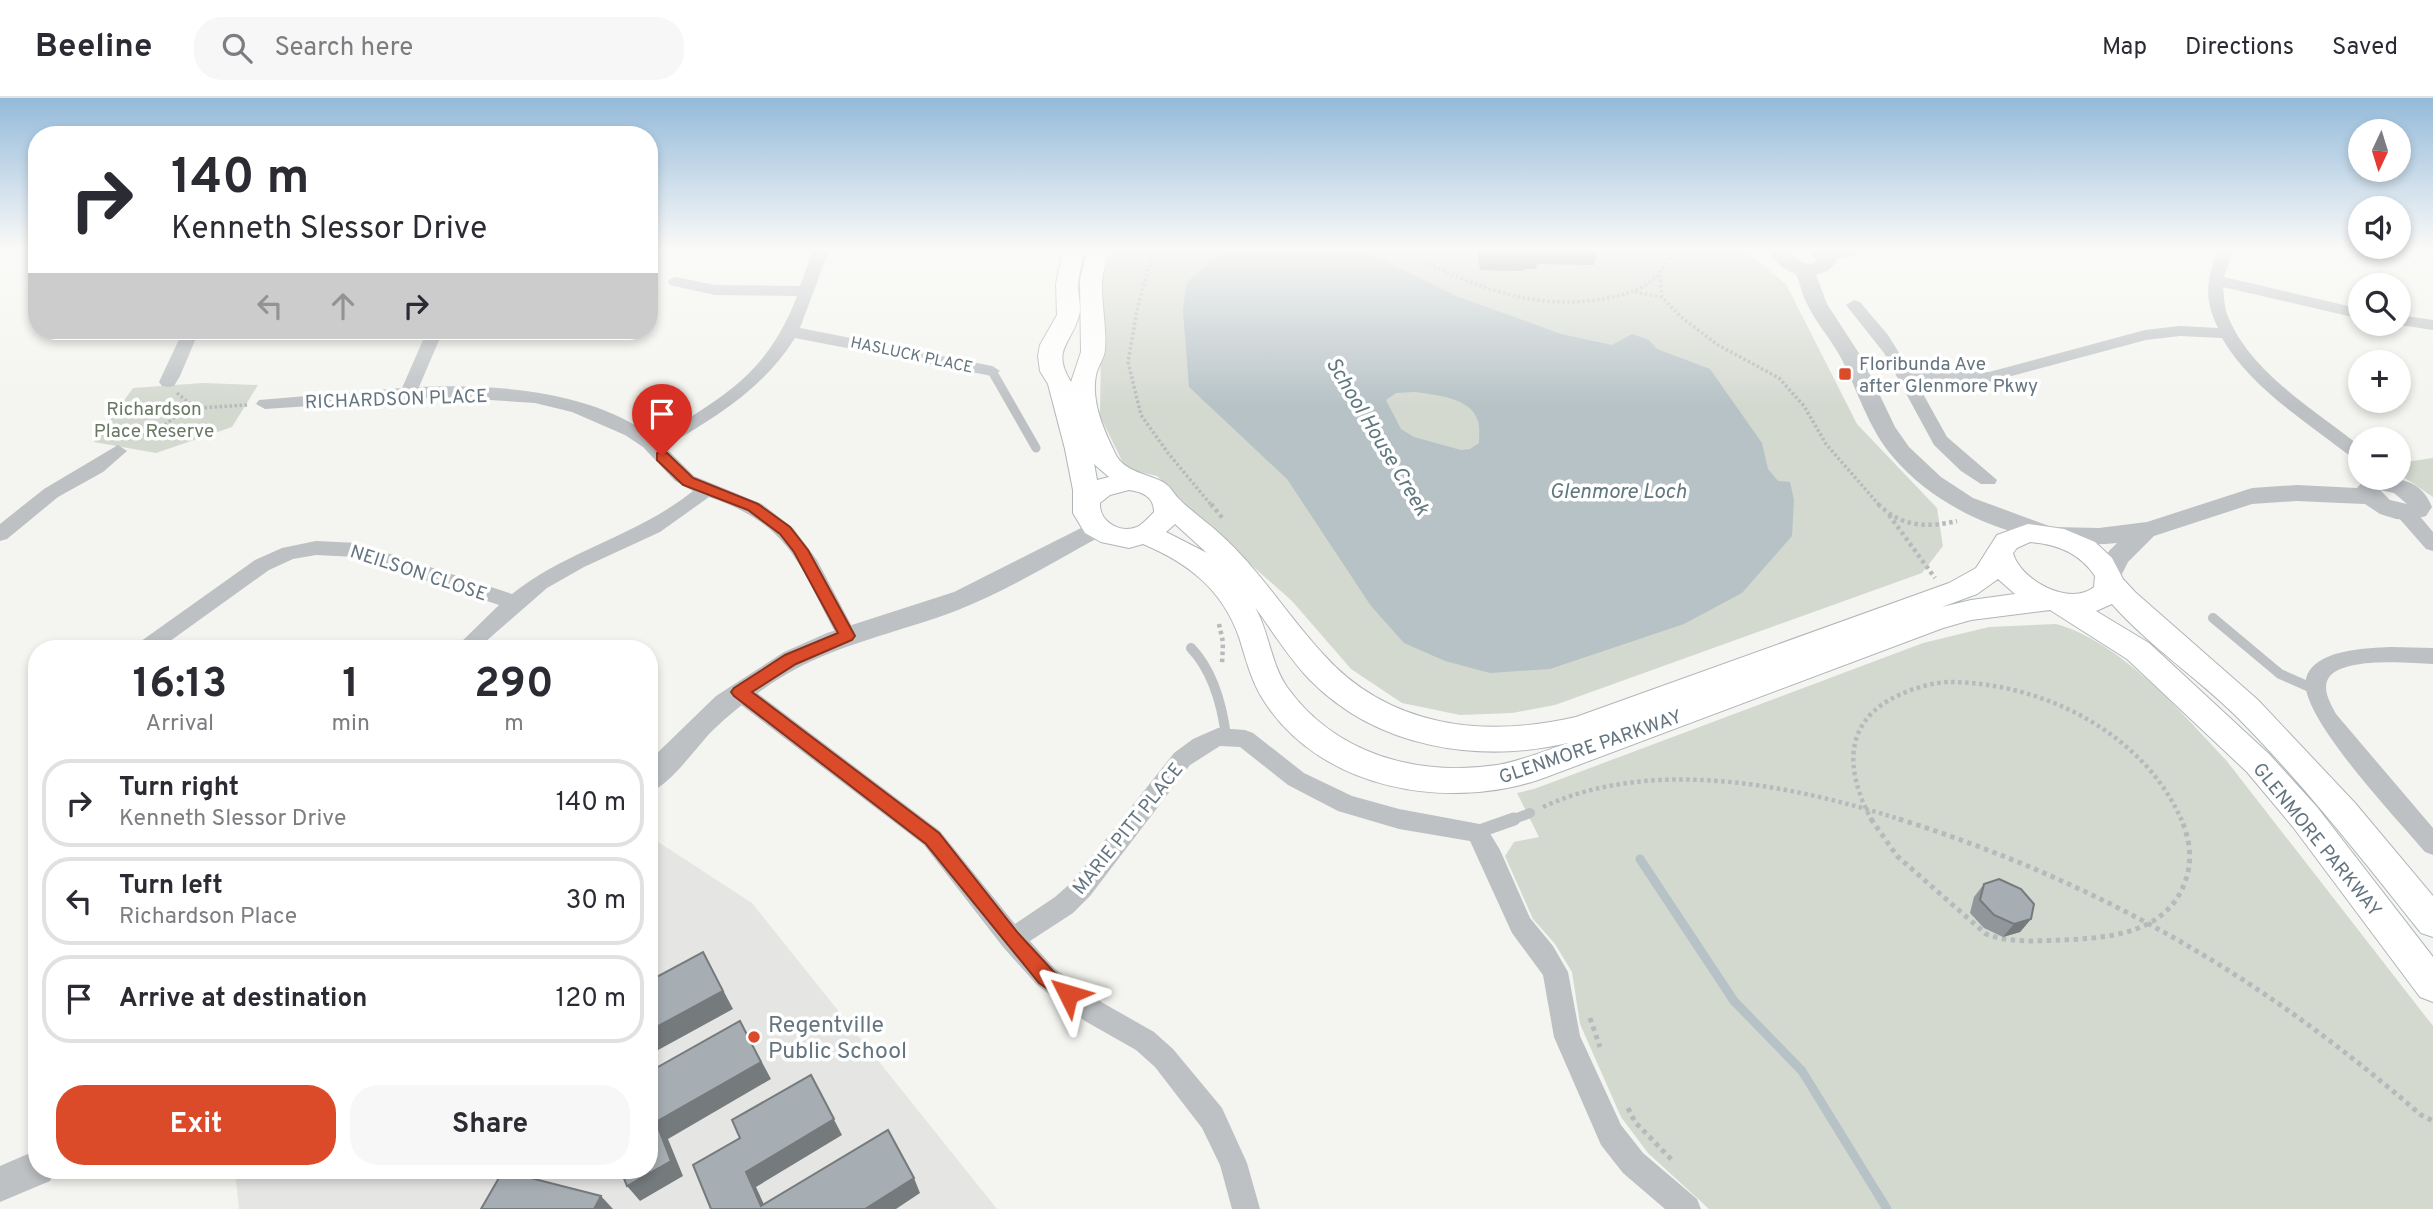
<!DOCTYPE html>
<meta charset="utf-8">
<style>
:root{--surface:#fff;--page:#f7f7f7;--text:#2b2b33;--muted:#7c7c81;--line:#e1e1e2;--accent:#db4b29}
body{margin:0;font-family:Overpass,sans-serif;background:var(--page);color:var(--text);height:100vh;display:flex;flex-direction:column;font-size:26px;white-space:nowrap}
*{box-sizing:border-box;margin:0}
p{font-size:23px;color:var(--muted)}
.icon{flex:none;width:38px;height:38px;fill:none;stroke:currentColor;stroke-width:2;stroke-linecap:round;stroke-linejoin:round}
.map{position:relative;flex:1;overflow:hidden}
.details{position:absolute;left:28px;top:542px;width:630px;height:539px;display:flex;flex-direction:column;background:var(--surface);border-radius:28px;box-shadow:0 4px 10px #0003}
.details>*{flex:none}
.guide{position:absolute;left:28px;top:28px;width:630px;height:214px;border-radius:28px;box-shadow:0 4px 10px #0003;background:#fff;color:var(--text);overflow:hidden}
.needle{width:46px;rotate:184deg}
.fabs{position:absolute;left:2348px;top:21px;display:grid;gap:14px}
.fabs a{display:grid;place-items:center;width:63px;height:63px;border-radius:50%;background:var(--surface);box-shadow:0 4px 10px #0003;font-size:35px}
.pin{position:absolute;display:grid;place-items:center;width:60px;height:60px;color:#fff;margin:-72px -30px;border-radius:50% 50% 50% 0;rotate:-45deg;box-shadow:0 0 7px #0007}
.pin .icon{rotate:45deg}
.me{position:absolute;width:77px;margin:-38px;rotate:310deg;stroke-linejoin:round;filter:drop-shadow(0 0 5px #0008)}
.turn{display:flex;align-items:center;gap:24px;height:147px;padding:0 28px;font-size:32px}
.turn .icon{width:91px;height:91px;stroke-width:2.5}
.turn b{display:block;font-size:49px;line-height:60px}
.lanes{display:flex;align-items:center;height:66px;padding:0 28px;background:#0003;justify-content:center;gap:35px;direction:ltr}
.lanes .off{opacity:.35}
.eta{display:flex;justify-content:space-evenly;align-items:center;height:119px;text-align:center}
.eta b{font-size:42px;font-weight:700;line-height:49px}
.button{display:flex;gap:14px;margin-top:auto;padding:14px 28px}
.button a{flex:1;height:80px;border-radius:28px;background:var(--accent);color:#fff;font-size:28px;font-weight:700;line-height:80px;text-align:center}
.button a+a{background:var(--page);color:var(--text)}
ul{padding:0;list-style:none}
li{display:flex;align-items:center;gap:21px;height:88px;margin:0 14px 10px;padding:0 14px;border:4px solid var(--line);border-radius:28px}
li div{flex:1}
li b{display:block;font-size:26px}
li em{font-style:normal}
header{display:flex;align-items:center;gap:42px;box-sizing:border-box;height:98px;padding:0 35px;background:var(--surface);border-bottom:2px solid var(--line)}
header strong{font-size:33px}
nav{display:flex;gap:38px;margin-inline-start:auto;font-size:24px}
.search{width:490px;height:63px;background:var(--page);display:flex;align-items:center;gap:18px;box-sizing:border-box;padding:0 24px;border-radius:28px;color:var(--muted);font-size:26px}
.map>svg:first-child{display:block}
.built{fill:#e5e6e4}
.green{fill:#d4d9d0}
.water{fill:#b6c2c6;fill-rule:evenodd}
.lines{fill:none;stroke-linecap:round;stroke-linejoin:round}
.stream{stroke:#b6c2c6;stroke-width:9}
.secondary-casing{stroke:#afb5b9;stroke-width:2}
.path-far2{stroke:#b7babc;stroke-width:3.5;stroke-dasharray:2.5 2.5;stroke-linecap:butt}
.path-far1{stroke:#b7babc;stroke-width:4.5;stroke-dasharray:3.5 3.5;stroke-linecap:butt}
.path{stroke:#b7babc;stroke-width:5;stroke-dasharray:4.5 4.5;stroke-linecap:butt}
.service-far2{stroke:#bdc1c4;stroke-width:9}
.service-far1{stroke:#bdc1c4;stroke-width:10}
.service{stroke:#bdc1c4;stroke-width:13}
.minor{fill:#bdc1c4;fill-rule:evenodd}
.tertiary{fill:#bdc1c4;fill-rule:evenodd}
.secondary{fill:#fff;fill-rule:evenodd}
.wall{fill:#90969a}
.shaded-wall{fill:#757a7d}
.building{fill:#a7aeb3;stroke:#757a7d;stroke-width:2}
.route{fill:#db4b29;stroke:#8e311b;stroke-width:2}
.poi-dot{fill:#db4b29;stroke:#fff;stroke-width:2.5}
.labels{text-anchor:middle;stroke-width:7;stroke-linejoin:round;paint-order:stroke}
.far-street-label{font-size:16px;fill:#647580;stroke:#fff}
.poi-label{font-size:19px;fill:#647580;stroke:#fff;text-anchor:start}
.street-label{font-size:19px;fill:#647580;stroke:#fff}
.park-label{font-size:19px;fill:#687863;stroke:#fff}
.water-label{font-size:21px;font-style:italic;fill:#60777e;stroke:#fff}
.near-poi-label{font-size:23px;fill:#647580;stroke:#fff;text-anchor:start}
</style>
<header>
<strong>Beeline</strong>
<div class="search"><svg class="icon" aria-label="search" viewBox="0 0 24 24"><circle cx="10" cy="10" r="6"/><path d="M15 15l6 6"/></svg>Search here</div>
<nav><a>Map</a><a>Directions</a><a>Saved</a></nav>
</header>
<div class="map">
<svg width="2433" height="1111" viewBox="0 0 2433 1111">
<rect width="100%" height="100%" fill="#f4f4f0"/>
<polygon class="built" points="649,738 752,805 997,1111 239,1111 235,1073 649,1073"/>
<g class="green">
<polygon points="1111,152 1744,152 1786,186 1857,326 1937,410 1943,448 1922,475 1555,607 1512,615 1460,617 1402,605 1351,571 1292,503 1223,442 1157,378 1126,371 1100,318 1102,184"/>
<polygon points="203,285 258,287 232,329 156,355 94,344 133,290"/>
<polygon points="2433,360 2433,399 2399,376 2399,365"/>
<path d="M2056,526C2121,544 2181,614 2226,662L2433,928V1111H1709L1648,1055L1621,1019L1580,926L1572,874L1555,846L1533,821L1505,758L1514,744L1539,739L1517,695L1534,691L1923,545L1989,529Z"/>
</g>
<path class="water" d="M1229,152H1363L1456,198L1561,236L1612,247L1632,236L1649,242L1657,251L1710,271L1762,345L1768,371L1778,383L1790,384L1794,402L1792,438L1742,495L1684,526L1550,571L1490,575L1445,563L1404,545L1371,508L1287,381L1189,289L1183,213L1186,185L1211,163ZM1415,294C1435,297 1471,299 1478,323C1480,329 1479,338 1479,345L1470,351L1461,352L1414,339L1401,331L1386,302L1396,295Z"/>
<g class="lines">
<polyline class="stream" points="1640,761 1734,903 1802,973 1887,1111"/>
<g class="secondary-casing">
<path id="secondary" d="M1063,152H1085C1083,163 1079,174 1078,185C1077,195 1082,208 1079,218C1071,246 1051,252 1071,284L1081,254L1080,182L1087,152H1109C1107,162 1103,173 1102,183C1101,206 1107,229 1105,252C1104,261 1098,268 1096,277C1091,303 1103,330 1114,353C1122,373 1144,375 1161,383C1170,387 1173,395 1179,401C1192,414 1207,424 1220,436C1260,472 1287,517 1323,556C1389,630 1484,640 1576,619L1949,485L1976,470L1997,437L2028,426L2064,431L2095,444L2112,460L2123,481L2135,494L2258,602L2355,705L2433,798V839L2421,835C2362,761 2304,687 2238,620C2198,580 2150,549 2112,506L2096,513L2149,545L2269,656L2317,709L2433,859V904L2420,899L2293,729L2247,674L2127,561L2050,512L1971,522L1943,530L1541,681C1447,713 1321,692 1264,603C1251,583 1246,561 1239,539C1222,491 1188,465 1143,446L1129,450L1101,444L1085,435L1073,415V392L1065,351L1048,286L1040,273L1038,258L1040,247L1057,217L1056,186ZM1094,365L1095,367L1109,379L1097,382ZM1129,392C1143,394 1154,399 1154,414C1149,419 1143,426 1137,429C1119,436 1099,423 1100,405L1110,397ZM1175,426L1207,455L1166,434ZM2030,444C2057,446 2080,455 2095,478L2094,489C2070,509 2020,482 2013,455L2017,450ZM1998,481L2015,496L1971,502L1942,509L1977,496ZM1255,509C1273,534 1289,560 1310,582C1377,650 1478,666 1568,645C1545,653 1521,663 1497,667C1417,679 1335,656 1287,589C1271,566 1269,534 1255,509Z"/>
</g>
<g class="path-far2">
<polyline points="1154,152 1138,207 1128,264 1141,317 1168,355 1212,408"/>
<path d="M1402,152C1467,186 1533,215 1607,200C1643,193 1658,185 1673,152"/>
<polyline points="1660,177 1662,199 1681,219 1718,247 1779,280 1804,308 1826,346 1880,408"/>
<polyline points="1635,194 1662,199"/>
<polyline points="177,295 189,305 201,306 199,310"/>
<polyline points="177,316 182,308 189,305"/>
<polyline points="128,341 157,333 178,317 193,315 199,310 247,307"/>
</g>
<g class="path-far1">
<polyline points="1211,406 1224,422"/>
<path d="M1878,406C1901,429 1927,430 1957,423"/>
<polyline points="1889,417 1935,480"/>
<polyline points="1219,526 1223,544 1222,566"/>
<path d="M1543,709C1653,658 1794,687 1905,723"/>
<path d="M1872,723C1845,673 1842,623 1899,597C1914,590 1934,584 1951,584C2043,585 2144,635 2182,723"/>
</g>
<g class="path">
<path d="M1871,721L1897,758L1986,836C2009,845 2036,843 2061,842C2109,840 2166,836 2185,784C2193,763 2190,741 2181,721"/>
<path d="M1899,721C2101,785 2261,878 2421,1017L2433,1023"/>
<polyline points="1590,920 1600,949"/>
<polyline points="1628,1010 1635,1024 1672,1062"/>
</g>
<polyline class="service-far2" points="992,273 1036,350"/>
<g class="service-far1">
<polyline points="2213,520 2280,576 2314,591"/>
<path d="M1191,550C1213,573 1222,607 1226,638"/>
<polyline points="1509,723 1530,715"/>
</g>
<polyline class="service" points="1477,734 1514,721"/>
<g class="minor">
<path d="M813,152H829L800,230L992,268L1000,273L992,278L795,240C763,291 716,319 665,349L694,378L762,406L793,430L817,462L857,538L854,543L847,546L840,543C800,472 795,428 709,399L660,434L584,469L547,490L477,551H454L499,507L356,459L316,457L293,461L269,472L159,551H134L137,546L255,462L282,450L316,443L357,445L512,496C567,452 637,438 693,393L675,383L643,349L625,337L572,314L535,305L444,299L265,311L256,306L259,302L402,290L427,233H443L419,289C496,286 591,292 655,340C723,300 768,275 797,198L715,197L670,187L668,184L670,181L676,179L715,187L800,188Z"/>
<path d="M2218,152H2234L2224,179L2361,211V221L2223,189C2224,197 2224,207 2227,216C2249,274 2314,311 2361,349V364L2355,362C2310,326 2251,291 2222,240L2180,238L2146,242L1989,284L1917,285L1947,339L1997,382L1995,386H1981L1961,373L1934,347L1884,255L1846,207L1854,202L1860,204L1888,237L1911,274H1989L2145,232L2180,228L2218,230C2203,199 2207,182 2218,152Z"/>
<polygon points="2399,217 2433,222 2433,232 2394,226 2399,226"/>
<polygon points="183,233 199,233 180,278 174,288 168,289 162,288 159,284"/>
<polygon points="118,347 127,353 103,374 58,399 7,441 0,443 0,426 44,391"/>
<polygon points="2405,408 2412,409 2433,434 2433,453 2426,451 2398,419 2396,414 2398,409"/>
<path d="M2392,549L2433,550V566C2410,565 2341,558 2328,581C2322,593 2331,606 2336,616L2433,730V757L2425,754C2399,723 2297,616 2306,581C2313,551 2368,550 2392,549Z"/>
<polygon points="740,586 748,588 940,733 1015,826 1055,799 1072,784 1174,655 1193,641 1218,630 1245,632 1253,635 1304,675 1352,698 1399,711 1485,727 1500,752 1530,820 1553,848 1568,874 1580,938 1621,1027 1643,1055 1697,1101 1701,1111 1665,1111 1623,1075 1601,1047 1554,939 1543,877 1512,835 1470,743 1399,731 1338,713 1288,687 1240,649 1220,648 1190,667 1090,798 1073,815 1030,843 1055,871 1103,905 1154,934 1173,951 1222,1010 1247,1065 1260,1111 1232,1111 1220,1067 1202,1030 1155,969 1136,952 1085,923 1037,887 1003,849 924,747 732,600 729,594 732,588"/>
</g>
<g class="tertiary">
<path d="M1771,152H1791L1790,156L1803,165L1810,166L1817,163L1809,152H1859L1857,156L1835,161L1837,163L1829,172L1816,177L1827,206L1862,260L1895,329L1909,349L1941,379L1973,400L2052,429L2099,430L2147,424L2252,390L2297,387L2357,390L2366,380C2394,380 2420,378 2432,409L2426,418L2411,422L2396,421L2380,416L2365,406L2341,405L2297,403L2252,406L2154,438L2128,464L2118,484L2109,487L2100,484L2097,478L2109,453L2117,445C2039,453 1944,420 1893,359C1868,330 1858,293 1841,260C1831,241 1816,225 1807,206C1802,196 1800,185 1796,176L1783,170L1770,157ZM2380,392L2394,395L2407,406L2390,402Z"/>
<path d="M1095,423L1103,425L1107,431L1103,437C1055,463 1009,492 958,512C898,535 835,546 780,580C756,595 733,613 713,632C696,649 670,688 649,694V663L716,598L784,554L827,535L954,494Z"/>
<polygon points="37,1052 37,1073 54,1073 50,1083 0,1104 0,1068"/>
</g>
<use href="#secondary" class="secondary"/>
</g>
<g class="wall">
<polygon points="1477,152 1598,152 1594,167 1537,166 1536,171 1524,171 1523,173 1480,172"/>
<polygon points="1984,786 2031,821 2020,834 2003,839 1984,830 1970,815 1974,799"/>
</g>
<g class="shaded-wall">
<polygon points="2031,821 2020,834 2003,839 2014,826"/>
<polygon points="703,854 733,911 649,957 649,933"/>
<polygon points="740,923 771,981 668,1041 683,1078 640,1103 627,1088 656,1024"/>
<polygon points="811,977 842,1037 756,1089 766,1111 761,1108 746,1074"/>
<polygon points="914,1080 920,1095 896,1111 865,1111"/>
<polygon points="601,1098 613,1111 594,1111"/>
</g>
<g class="building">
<polygon points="1486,152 1527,152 1527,154"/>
<polygon points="1999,781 2021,791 2034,806 2031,821 2014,826 1994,817 1980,802 1984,786"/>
<polygon points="703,854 723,893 649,933 649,883"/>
<polygon points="740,923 761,964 656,1024 671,1063 627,1088 621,1073 649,1073 649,974"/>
<polygon points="811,977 834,1021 746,1074 761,1108 888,1032 914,1080 865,1111 711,1111 693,1067 740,1040 732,1022"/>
<polygon points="503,1073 601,1098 594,1111 481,1111"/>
</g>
<linearGradient id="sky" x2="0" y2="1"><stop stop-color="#94bada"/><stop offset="0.49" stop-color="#fafaf8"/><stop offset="1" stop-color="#fafaf8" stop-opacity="0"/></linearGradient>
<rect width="2433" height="308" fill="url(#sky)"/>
<polygon class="route" points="662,354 667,355 693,380 758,406 790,429 808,452 855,538 852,542 796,566 752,594 939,735 1018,835 1053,873 1074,890 1077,896 1074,903 1068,905 1039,885 926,746 734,598 731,594 734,590 785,557 838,535 794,454 780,436 748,412 683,387 657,362 657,355"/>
<g class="poi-dot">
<rect x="1838" y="269" width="14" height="14" rx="3.5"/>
<circle cx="754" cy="939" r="7"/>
</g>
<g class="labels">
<g class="far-street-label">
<text transform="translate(912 256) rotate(12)" y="6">HASLUCK PLACE</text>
</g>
<g class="poi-label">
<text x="1859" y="272">Floribunda Ave<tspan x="1859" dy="22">after Glenmore Pkwy</tspan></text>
</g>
<g class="street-label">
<text transform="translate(396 300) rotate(-2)" y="7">RICHARDSON PLACE</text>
<text transform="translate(419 474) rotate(18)" y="7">NEILSON CLOSE</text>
<text transform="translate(1590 648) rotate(-19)" y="7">GLENMORE PARKWAY</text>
<text transform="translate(1127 730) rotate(-51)" y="7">MARIE PITT PLACE</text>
<text transform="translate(2318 741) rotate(51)" y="7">GLENMORE PARKWAY</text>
</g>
<g class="park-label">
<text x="154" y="317">Richardson<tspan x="154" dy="22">Place Reserve</tspan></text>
</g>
<g class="water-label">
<text transform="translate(1378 338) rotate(59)" y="7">School House Creek</text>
<text x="1618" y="400">Glenmore Loch</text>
</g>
<g class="near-poi-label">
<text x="768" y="934">Regentville<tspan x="768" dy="26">Public School</tspan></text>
</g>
</g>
</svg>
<div class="fabs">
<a><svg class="needle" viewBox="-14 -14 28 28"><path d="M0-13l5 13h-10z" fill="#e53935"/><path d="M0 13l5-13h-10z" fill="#7c7c81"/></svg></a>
<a><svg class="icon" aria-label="sound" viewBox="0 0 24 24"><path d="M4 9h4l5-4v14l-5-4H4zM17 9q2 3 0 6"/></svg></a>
<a><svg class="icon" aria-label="search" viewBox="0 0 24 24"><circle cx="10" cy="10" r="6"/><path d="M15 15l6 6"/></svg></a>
<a>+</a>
<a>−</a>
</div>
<div class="pin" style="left:662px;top:358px;background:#d93025"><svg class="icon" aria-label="arrive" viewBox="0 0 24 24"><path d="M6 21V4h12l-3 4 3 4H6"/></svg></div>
<svg class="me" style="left:1068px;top:896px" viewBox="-20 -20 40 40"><path d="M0-17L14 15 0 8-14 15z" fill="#db4b29" stroke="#fff" stroke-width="4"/></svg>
<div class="guide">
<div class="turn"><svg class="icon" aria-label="right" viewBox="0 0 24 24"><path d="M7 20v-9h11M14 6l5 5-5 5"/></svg><div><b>140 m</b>Kenneth Slessor Drive</div></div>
<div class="lanes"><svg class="icon off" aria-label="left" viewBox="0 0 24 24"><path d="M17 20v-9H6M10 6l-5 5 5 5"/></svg><svg class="icon off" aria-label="ahead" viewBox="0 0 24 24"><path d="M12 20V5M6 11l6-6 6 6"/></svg><svg class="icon" aria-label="right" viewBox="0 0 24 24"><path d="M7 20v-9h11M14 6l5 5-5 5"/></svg></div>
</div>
<section class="details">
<div class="eta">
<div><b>16:13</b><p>Arrival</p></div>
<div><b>1</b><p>min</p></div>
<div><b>290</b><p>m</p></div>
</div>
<ul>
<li><svg class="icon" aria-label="right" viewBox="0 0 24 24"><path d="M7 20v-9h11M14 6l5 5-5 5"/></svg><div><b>Turn right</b><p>Kenneth Slessor Drive</p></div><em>140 m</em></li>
<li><svg class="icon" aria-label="left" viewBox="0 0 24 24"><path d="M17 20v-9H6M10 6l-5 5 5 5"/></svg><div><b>Turn left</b><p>Richardson Place</p></div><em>30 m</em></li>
<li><svg class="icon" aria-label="arrive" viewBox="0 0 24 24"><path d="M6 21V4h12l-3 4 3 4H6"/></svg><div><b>Arrive at destination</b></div><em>120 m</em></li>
</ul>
<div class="button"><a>Exit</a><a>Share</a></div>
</section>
</div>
